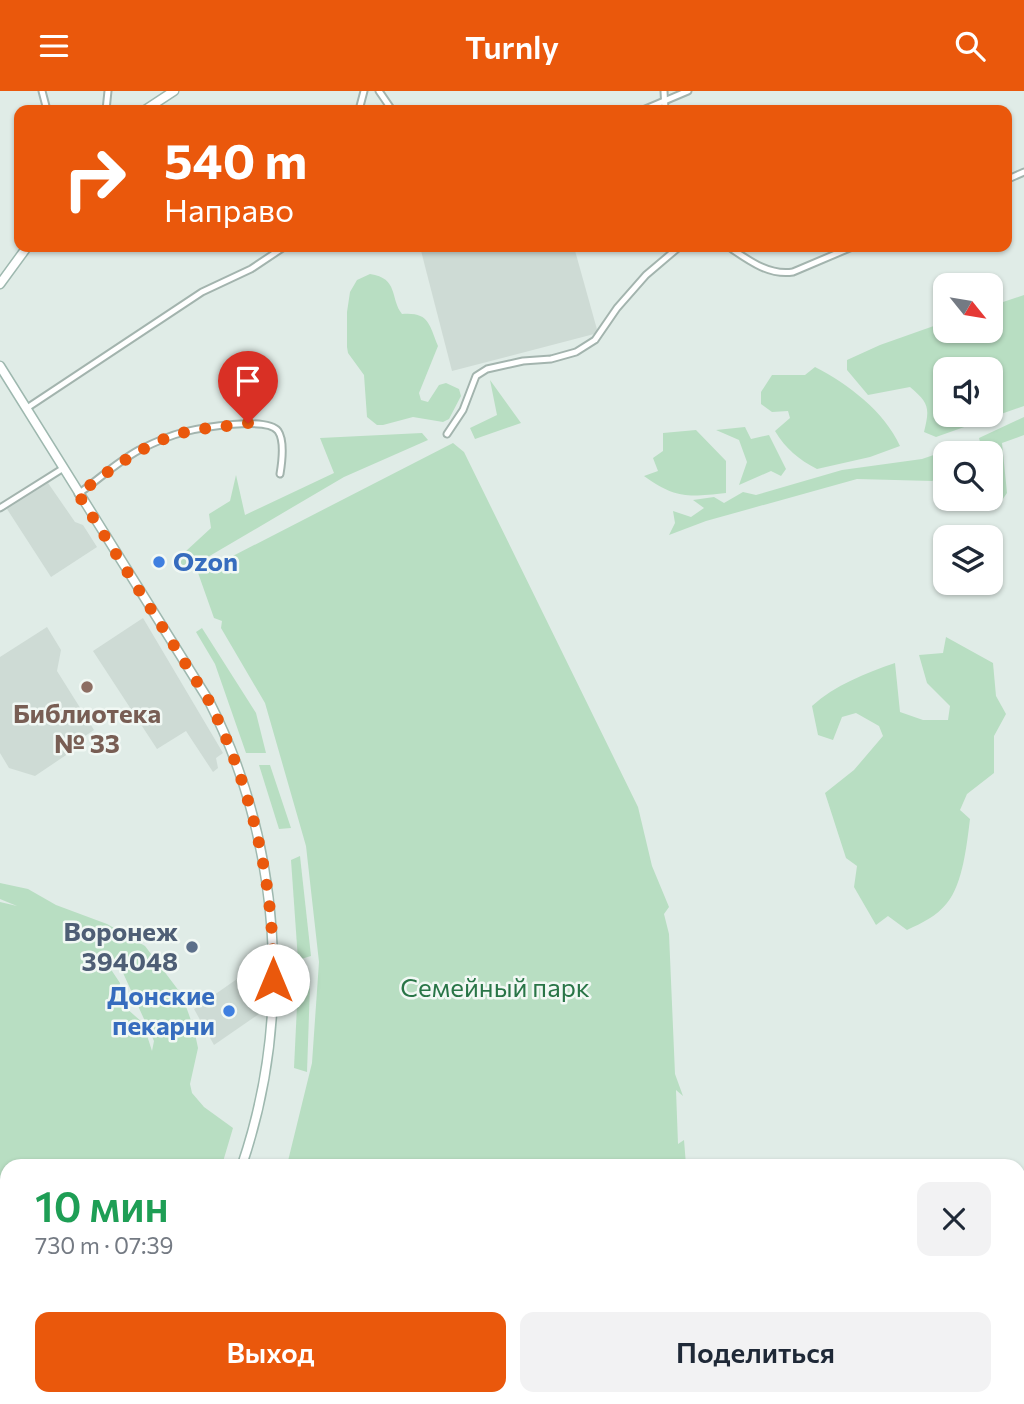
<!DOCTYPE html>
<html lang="ru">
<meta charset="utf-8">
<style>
:root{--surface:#fff;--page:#f2f2f3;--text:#1f2937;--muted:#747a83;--accent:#ea580c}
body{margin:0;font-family:Commissioner,sans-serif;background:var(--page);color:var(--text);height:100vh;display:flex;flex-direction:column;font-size:26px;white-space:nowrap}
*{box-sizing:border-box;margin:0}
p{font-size:23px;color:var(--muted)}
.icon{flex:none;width:38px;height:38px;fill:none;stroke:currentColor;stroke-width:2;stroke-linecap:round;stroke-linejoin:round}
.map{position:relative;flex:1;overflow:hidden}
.panel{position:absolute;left:0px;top:1068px;width:1026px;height:247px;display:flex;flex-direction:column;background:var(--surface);border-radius:21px 21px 0 0;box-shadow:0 2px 5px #0004}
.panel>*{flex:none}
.hud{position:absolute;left:14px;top:14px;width:998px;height:147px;border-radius:14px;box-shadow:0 2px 5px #0004;background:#ea580c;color:#fff;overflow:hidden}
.needle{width:46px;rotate:120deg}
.buttons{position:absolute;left:933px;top:182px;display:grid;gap:14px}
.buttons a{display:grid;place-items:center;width:70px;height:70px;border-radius:14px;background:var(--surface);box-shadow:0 2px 5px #0004;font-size:35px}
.pin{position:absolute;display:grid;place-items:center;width:60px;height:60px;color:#fff;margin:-72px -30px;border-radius:50% 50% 50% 0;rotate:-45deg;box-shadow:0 0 7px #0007}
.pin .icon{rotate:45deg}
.me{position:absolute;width:77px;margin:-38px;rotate:0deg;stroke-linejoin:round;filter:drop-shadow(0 0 5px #0008)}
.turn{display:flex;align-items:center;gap:24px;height:147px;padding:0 35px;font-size:32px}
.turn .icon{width:91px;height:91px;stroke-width:2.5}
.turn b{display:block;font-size:49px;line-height:60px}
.round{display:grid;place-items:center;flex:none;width:74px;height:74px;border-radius:14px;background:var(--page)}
.overview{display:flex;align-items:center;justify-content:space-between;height:119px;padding:0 35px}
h1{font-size:42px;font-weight:600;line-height:52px;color:#1e9e55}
.action{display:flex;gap:14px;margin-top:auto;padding:14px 35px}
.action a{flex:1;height:80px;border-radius:14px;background:var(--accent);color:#fff;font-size:28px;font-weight:600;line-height:80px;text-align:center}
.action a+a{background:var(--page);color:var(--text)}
header{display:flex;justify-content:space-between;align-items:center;height:91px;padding:0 35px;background:var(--accent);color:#fff;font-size:32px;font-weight:600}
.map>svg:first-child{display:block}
.built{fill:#cedbd5}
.green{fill:#b8dec2;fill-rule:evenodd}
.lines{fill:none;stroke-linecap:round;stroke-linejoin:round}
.street-casing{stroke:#a3b4ae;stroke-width:9}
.secondary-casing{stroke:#9eb8af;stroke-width:11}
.street{stroke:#fff;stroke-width:5}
.secondary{stroke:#fff;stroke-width:8}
.route{stroke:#ea580c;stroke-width:12;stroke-dasharray:0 21.6}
.shop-dot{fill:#3f7fe0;stroke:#f1f8f4;stroke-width:2.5}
.education-dot{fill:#8d6e63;stroke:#f1f8f4;stroke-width:2.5}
.service-dot{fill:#5c6f8a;stroke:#f1f8f4;stroke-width:2.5}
.labels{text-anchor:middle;stroke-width:5;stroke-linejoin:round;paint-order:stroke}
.shop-label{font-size:26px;font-weight:bold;fill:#366cbe;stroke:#f1f8f4;text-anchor:start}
.education-label{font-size:26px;font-weight:bold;fill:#785e54;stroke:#f1f8f4}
.service-label{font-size:26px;font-weight:bold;fill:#4e5e75;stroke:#f1f8f4;text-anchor:end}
.park-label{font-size:26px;fill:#297547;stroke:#f1f8f4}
</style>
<header><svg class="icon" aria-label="menu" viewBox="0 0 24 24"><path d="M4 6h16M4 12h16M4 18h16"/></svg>Turnly<svg class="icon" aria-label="search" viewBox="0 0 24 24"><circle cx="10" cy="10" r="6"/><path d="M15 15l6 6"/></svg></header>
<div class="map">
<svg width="1024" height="1313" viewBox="0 0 1024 1313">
<rect width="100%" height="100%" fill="#e0ece7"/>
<g class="built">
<polygon points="420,156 574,156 598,242 452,280"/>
<polygon points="48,392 75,431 83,434 97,456 51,486 7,418"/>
<polygon points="143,527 223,662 216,667 218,677 213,681 186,640 157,658 93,560"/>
<polygon points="47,536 61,559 57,580 94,639 82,647 78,656 35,685 9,677 0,662 0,566"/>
<polygon points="237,888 259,923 214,954 194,918"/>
</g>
<g class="green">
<path d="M370,183C399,187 390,208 402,223C429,221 429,233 438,255L419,302L421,309L428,311L439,294L446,292L459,298L461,305L449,328L443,331L413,326L383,334H377L367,326L364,284L348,262L347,256V221L350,201L357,189Z"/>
<path d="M1024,204V315L936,346L924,341C930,317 929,312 910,296L868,304L847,279V269L880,254L945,231V240H990L991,215ZM945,278H990V324H945Z"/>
<path d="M815,276C848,293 884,320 900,355L870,366L817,378C798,368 786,358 775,340L790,327L788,320L772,321L761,313V301L772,284H805Z"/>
<polygon points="490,289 521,332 475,348 470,337 497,324"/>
<polygon points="1024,326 1024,344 1002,352 1007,402 998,415 991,389 990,362 983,362 979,347"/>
<polygon points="745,336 751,348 769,344 786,378 781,385 771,380 739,394 747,371 739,349 716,339"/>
<path d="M696,339L726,370V402C688,406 676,408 644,385L658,380L653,367L663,360V342Z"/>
<polygon points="422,342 428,349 344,386 184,480 173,472 211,437 209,423 230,410 236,384 245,424 334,382 320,347"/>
<polygon points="453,352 464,361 638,716 652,775 669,816 664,823 669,843 675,983 683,1005 676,999 678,1053 684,1049 686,1074 287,1074 312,972 319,871 306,755 265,612 221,537 222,530 214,527 197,479 226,475 227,468"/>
<polygon points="960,355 958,362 945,362 945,384 932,390 857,388 706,430 669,444 675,432 673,420 691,426 704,417 693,409 714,406 724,412 743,401 756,404 842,379 922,368"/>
<polygon points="202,537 256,622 266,662 246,662 215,573 196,541"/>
<path d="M946,546L993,572L996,605L1006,623L994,645V682L967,703L960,719L970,728C967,752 963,793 947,812C937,825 922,832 907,839L888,825L876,834L854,796L857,775L846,767L825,702L854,679L883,645L879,635L856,622L842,626L833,649L818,644L812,615C835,594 866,582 895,572L900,621L923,629H948L950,615L927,592L919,564L943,562Z"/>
<polygon points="259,674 270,674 291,737 279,738"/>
<polygon points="300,765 311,865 298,869 291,769"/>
<path d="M0,792L28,798L56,814L107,833L145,855L182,904L194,938L198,957L190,993L192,1002L204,1016L233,1037L222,1074H7V1307H134L133,1313H0V811L17,815L0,808ZM119,873L154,950L152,960L143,932L117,909L120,892L108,874Z"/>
<polygon points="298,894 310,895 307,981 294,977"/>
<polygon points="229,1307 625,1307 623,1313 227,1313"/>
</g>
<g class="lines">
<g class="street-casing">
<g id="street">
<polyline points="42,0 47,19"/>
<polyline points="379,0 392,19"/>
<polyline points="664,0 665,19"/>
<polyline points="106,19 108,0"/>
<polyline points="359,19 364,0"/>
<polyline points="643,19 688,0"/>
<polyline points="1006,89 1024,81"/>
<path d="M729,156C748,169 769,185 793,181L852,156"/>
<polyline points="27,317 202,201 251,178 284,156"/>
<polyline points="447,343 463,319 476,285 487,278 523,270 551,268 576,261 595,249 617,217 646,184 679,156"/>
<path d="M78,403C98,389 117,371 139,359C153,352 168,345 184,341C200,337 267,325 278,340C285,350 282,371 280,383"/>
<polyline points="0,417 62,378"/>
<polyline points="1018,1299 1024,1302"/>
<polyline points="823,1313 830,1307"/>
</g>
</g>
<g class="secondary-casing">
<g id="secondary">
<polyline points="145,19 174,0"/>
<polyline points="0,193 27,156"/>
<path d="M0,275L209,610C281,752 293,924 242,1074"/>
<polyline points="162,1313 163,1307"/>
</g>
</g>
<use href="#street" class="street"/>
<use href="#secondary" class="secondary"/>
</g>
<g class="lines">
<path class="route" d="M248,332C226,336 204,336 182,342C142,353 111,379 78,403L209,610C251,695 275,794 273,889"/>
</g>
<g class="shop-dot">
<circle cx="159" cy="471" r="7"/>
<circle cx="229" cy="920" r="7"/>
</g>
<circle class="education-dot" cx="87" cy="596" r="7"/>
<circle class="service-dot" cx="192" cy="856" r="7"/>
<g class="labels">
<g class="shop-label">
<text x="173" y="480">Ozon</text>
<text x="215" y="914" text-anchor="end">Донские<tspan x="215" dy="30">пекарни</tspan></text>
</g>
<g class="education-label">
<text x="87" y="632">Библиотека<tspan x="87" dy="30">№ 33</tspan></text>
</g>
<g class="service-label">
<text x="178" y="850">Воронеж<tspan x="178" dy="30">394048</tspan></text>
</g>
<g class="park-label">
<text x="495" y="906">Семейный парк</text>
</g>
</g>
</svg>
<div class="buttons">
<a><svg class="needle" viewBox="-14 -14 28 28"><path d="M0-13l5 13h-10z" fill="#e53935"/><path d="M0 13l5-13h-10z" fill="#747a83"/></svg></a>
<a><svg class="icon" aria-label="sound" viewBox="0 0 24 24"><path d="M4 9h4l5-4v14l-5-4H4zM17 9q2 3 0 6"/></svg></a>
<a><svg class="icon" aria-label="search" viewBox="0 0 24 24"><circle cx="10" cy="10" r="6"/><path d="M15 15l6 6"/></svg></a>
<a><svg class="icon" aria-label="layers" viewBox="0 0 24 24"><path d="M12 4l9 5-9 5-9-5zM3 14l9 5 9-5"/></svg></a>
</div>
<div class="pin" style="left:248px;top:332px;background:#d93025"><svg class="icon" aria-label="arrive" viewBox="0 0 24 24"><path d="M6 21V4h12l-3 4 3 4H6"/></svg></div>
<svg class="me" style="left:273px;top:889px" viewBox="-20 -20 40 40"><circle r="19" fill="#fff"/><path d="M0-13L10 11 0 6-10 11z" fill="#ea580c"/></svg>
<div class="hud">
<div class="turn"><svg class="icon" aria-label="right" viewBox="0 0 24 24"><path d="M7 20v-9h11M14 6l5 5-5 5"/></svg><div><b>540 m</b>Направо</div></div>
</div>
<section class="panel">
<div class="overview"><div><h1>10 мин</h1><p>730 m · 07:39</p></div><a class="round"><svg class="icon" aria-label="close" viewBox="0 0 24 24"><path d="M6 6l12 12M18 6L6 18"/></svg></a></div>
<div class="action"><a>Выход</a><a>Поделиться</a></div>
</section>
</div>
